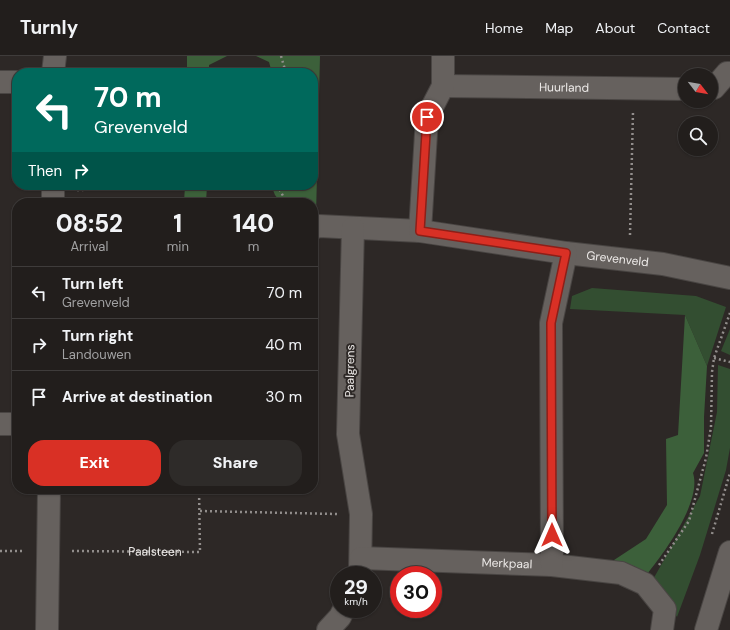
<!DOCTYPE html>
<style>
:root{--surface:#221e1c;--page:#2e2b29;--text:#f1f3f6;--muted:#a2a2a3;--line:#3f3c3b;--accent:#d93025}
body{margin:0;font-family:"DM Sans",sans-serif;background:var(--page);color:var(--text);height:100vh;display:flex;flex-direction:column;font-size:15px;white-space:nowrap}
*{box-sizing:border-box;margin:0}
p{font-size:13px;color:var(--muted)}
.icon{flex:none;width:22px;height:22px;fill:none;stroke:currentColor;stroke-width:2;stroke-linecap:round;stroke-linejoin:round}
.map{position:relative;flex:1;overflow:hidden}
.sheet{position:absolute;left:12px;top:142px;width:306px;height:296px;display:flex;flex-direction:column;background:var(--surface);border-radius:16px;box-shadow:0 1px 3px #0004,0 0 0 1px var(--line)}
.sheet>*{flex:none}
.guide{position:absolute;left:12px;top:12px;width:306px;height:122px;border-radius:16px;box-shadow:0 1px 3px #0004,0 0 0 1px var(--line);background:#00695c;color:#fff;overflow:hidden}
.needle{width:26px;rotate:121deg}
.fabs{position:absolute;left:678px;top:12px;display:grid;gap:8px}
.fabs a{display:grid;place-items:center;width:40px;height:40px;border-radius:50%;background:var(--surface);box-shadow:0 1px 3px #0004,0 0 0 1px var(--line);font-size:20px}
.speed{position:absolute;left:330px;top:510px;display:flex;gap:8px;font-size:20px;font-weight:700;text-align:center}
.speed>*{display:grid;place-content:center;width:52px;height:52px;border-radius:50%;background:var(--surface);box-shadow:0 1px 3px #0004,0 0 0 1px var(--line);line-height:1}
.speed small{font-size:10px;font-weight:400}
.speed .limit{border:6px solid #d22;background:#fff;color:#111}
.pin{position:absolute;display:grid;place-items:center;width:34px;height:34px;color:#fff;margin:-17px;border:2px solid #fff;border-radius:50%;box-shadow:0 1px 4px #0007}
.me{position:absolute;width:44px;margin:-22px;rotate:0deg;stroke-linejoin:round;filter:drop-shadow(0 0 3px #0008)}
.turn{display:flex;align-items:center;gap:14px;height:84px;padding:0 16px;font-size:18px}
.turn .icon{width:52px;height:52px;stroke-width:2.5}
.turn b{display:block;font-size:28px;line-height:34px}
.then{display:flex;align-items:center;height:38px;padding:0 16px;background:#0003;gap:8px;font-size:15px}
.eta{display:flex;justify-content:space-evenly;align-items:center;height:68px;text-align:center}
.eta b{font-size:24px;font-weight:800;line-height:28px}
.cta{display:flex;gap:8px;margin-top:auto;padding:8px 16px}
.cta a{flex:1;height:46px;border-radius:16px;background:var(--accent);color:#fff;font-size:16px;font-weight:800;line-height:46px;text-align:center}
.cta a+a{background:var(--page);color:var(--text)}
ul{padding:0;list-style:none}
li{display:flex;align-items:center;gap:12px;height:52px;padding:0 16px;border-top:1px solid var(--line)}
li div{flex:1}
li b{display:block;font-size:15px}
li em{font-style:normal}
header{display:flex;align-items:center;gap:24px;box-sizing:border-box;height:56px;padding:0 20px;background:var(--surface);border-bottom:1px solid var(--line)}
header strong{font-size:19px}
nav{display:flex;gap:22px;margin-inline-start:auto;font-size:14px}
.map>svg:first-child{display:block}
.green{fill:#334e31}
.forest{fill:#3c603a}
.lines{fill:none;stroke-linecap:round;stroke-linejoin:round}
.minor-casing{stroke:#494543;stroke-width:24}
.path{stroke:#928e8c;stroke-width:2.5;stroke-dasharray:2 3;stroke-linecap:butt}
.minor{stroke:#66615e;stroke-width:22}
.route-casing{stroke:#8d1f18;stroke-width:10}
.route{stroke:#d93025;stroke-width:7}
.labels{text-anchor:middle;stroke-width:4;stroke-linejoin:round;paint-order:stroke}
.street-label{font-size:12px;fill:#edeae8;stroke:#2d2826}
</style>
<header>
<strong>Turnly</strong>
<nav><a>Home</a><a>Map</a><a>About</a><a>Contact</a></nav>
</header>
<div class="map">
<svg width="730" height="574" viewBox="0 0 730 574">
<rect width="100%" height="100%" fill="#2d2826"/>
<g class="green">
<polygon points="592,232 696,240 726,251 707,310 685,259 570,253 572,240"/>
<polygon points="730,273 730,299 721,295"/>
<polygon points="718,309 730,313 730,392 726,414 700,499 677,561 651,527 700,440 717,356"/>
</g>
<g class="forest">
<polygon points="187,0 227,0 209,9 209,17 187,17"/>
<polygon points="256,0 320,0 316,159 313,159 313,147 281,147 275,139 271,129 313,129 313,17 272,17 269,6"/>
<polygon points="185,129 207,129 206,147 184,147"/>
<path d="M685,259L707,310L704,361V397L693,417C702,445 665,496 647,518L611,506L646,483L667,449L666,383L678,379Z"/>
</g>
<g class="lines">
<g class="minor-casing">
<g id="minor">
<polyline points="53,17 55,0"/>
<polyline points="0,26 17,26"/>
<path id="s2" d="M443,30L685,33"/>
<polyline points="711,32 714,32 727,17 730,17"/>
<polyline points="53,147 53,129"/>
<path id="s3" d="M313,172L319,170L420,175L566,197L663,208L730,222"/>
<polyline points="353,172 348,378 361,458 360,519"/>
<polyline points="420,175 427,61 443,30 443,0"/>
<polyline points="0,368 17,368"/>
<path id="s4" d="M361,502L552,509L621,517L645,528L665,553L662,574"/>
<polyline points="552,509 551,267 566,197"/>
<polyline points="47,574 49,433"/>
<polyline points="328,574 340,561 344,553"/>
<polyline points="706,574 730,496"/>
</g>
</g>
<g class="path">
<polyline points="281,0 286,17"/>
<polyline points="277,129 287,147"/>
<polyline points="77,134 209,131 214,129"/>
<polyline points="630,179 633,56"/>
<polyline points="714,302 730,306"/>
<polyline points="200,455 337,458"/>
<polyline points="712,478 730,417"/>
<polyline points="0,495 23,495"/>
<path id="s1" d="M72,495L200,496L199,433"/>
<polyline points="659,509 689,465 706,402 711,371 712,316 714,302 730,257"/>
</g>
<use href="#minor" class="minor"/>
</g>
<g class="lines">
<g class="route-casing">
<polyline id="route" points="427,61 420,175 566,197 551,267 552,479"/>
</g>
<use href="#route" class="route"/>
</g>
<g class="labels">
<g class="street-label">
<text dy="4" stroke="none"><textPath href="#s2" startOffset="121">Huurland</textPath></text>
<text dy="4" stroke="none"><textPath href="#s3" startOffset="307">Grevenveld</textPath></text>
<text transform="translate(350 315) rotate(-89)" y="4">Paalgrens</text>
<text dy="4" stroke="none"><textPath href="#s1" startOffset="83">Paalsteen</textPath></text>
<text dy="4" stroke="none"><textPath href="#s4" startOffset="146">Merkpaal</textPath></text>
</g>
</g>
</svg>
<div class="fabs">
<a><svg class="needle" viewBox="-14 -14 28 28"><path d="M0-13l5 13h-10z" fill="#e53935"/><path d="M0 13l5-13h-10z" fill="#a2a2a3"/></svg></a>
<a><svg class="icon" aria-label="search" viewBox="0 0 24 24"><circle cx="10" cy="10" r="6"/><path d="M15 15l6 6"/></svg></a>
</div>
<div class="speed"><div>29<small>km/h</small></div><div class="limit">30</div></div>
<div class="pin" style="left:427px;top:61px;background:#d93025"><svg class="icon" aria-label="arrive" viewBox="0 0 24 24"><path d="M6 21V4h12l-3 4 3 4H6"/></svg></div>
<svg class="me" style="left:552px;top:479px" viewBox="-20 -20 40 40"><path d="M0-17L14 15 0 8-14 15z" fill="#d93025" stroke="#fff" stroke-width="4"/></svg>
<div class="guide">
<div class="turn"><svg class="icon" aria-label="left" viewBox="0 0 24 24"><path d="M17 20v-9H6M10 6l-5 5 5 5"/></svg><div><b>70 m</b>Grevenveld</div></div>
<div class="then">Then<svg class="icon" aria-label="right" viewBox="0 0 24 24"><path d="M7 20v-9h11M14 6l5 5-5 5"/></svg></div>
</div>
<section class="sheet">
<div class="eta">
<div><b>08:52</b><p>Arrival</p></div>
<div><b>1</b><p>min</p></div>
<div><b>140</b><p>m</p></div>
</div>
<ul>
<li><svg class="icon" aria-label="left" viewBox="0 0 24 24"><path d="M17 20v-9H6M10 6l-5 5 5 5"/></svg><div><b>Turn left</b><p>Grevenveld</p></div><em>70 m</em></li>
<li><svg class="icon" aria-label="right" viewBox="0 0 24 24"><path d="M7 20v-9h11M14 6l5 5-5 5"/></svg><div><b>Turn right</b><p>Landouwen</p></div><em>40 m</em></li>
<li><svg class="icon" aria-label="arrive" viewBox="0 0 24 24"><path d="M6 21V4h12l-3 4 3 4H6"/></svg><div><b>Arrive at destination</b></div><em>30 m</em></li>
</ul>
<div class="cta"><a>Exit</a><a>Share</a></div>
</section>
</div>
